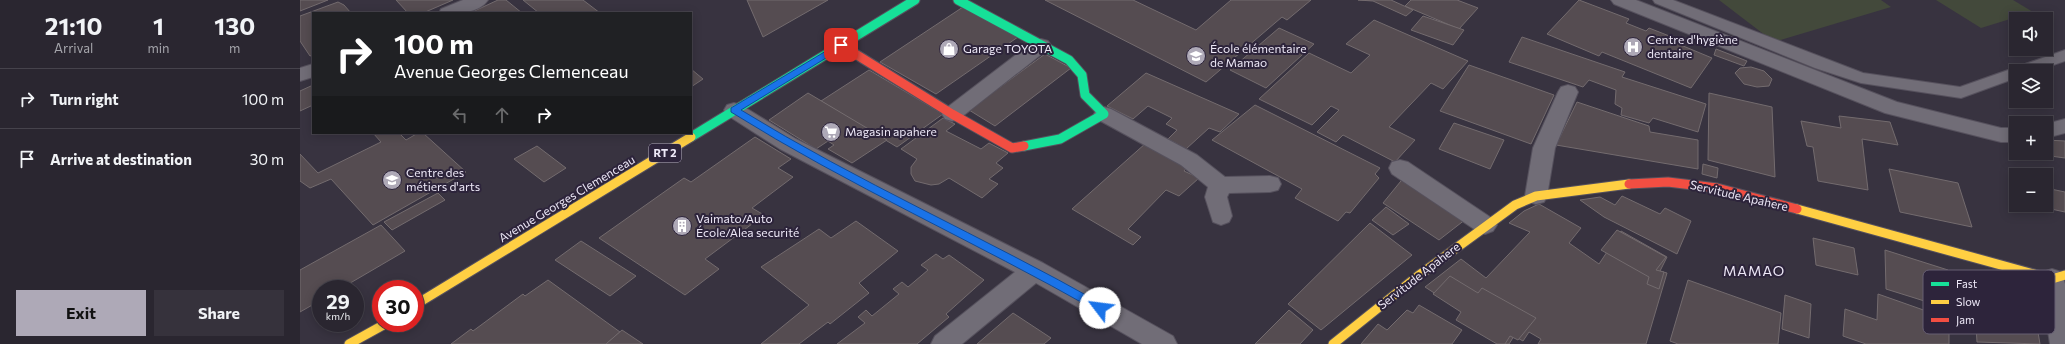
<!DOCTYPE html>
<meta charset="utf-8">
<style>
:root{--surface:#2a2630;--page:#36323c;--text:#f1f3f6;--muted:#a5a5ab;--line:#46434c;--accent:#aea9b7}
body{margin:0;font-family:Commissioner,sans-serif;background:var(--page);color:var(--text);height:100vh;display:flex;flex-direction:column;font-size:15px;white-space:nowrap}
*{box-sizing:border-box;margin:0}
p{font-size:13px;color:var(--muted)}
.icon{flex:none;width:22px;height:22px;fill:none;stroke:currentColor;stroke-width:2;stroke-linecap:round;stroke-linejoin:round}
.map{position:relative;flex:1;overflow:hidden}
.details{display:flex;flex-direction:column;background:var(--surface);width:300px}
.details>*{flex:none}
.guide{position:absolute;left:12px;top:12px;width:380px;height:122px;border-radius:0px;box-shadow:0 2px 10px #0003,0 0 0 1px var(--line);background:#202124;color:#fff;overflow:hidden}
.controls{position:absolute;left:1709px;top:12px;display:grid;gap:8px}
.controls a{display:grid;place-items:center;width:44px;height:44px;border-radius:0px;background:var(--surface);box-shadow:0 2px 10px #0003,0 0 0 1px var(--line);font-size:20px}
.speed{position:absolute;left:12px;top:280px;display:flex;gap:8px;font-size:20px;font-weight:700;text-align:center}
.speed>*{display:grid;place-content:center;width:52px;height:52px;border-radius:50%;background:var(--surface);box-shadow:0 2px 10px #0003,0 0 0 1px var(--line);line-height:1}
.speed small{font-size:10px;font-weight:400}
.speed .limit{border:6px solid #d22;background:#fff;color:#111}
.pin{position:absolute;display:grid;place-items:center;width:34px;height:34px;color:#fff;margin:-17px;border-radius:8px;box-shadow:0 2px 6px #0006}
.me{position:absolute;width:44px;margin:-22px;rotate:300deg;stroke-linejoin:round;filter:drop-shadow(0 0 3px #0008)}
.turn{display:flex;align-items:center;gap:14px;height:84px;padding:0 16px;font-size:18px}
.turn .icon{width:52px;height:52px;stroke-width:2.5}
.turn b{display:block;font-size:28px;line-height:34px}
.lanes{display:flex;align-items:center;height:38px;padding:0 16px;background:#0003;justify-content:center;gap:20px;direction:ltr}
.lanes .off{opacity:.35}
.eta{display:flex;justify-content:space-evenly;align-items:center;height:68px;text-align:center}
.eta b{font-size:24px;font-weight:700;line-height:28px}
.cta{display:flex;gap:8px;margin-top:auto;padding:8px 16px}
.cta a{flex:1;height:46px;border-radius:0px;background:var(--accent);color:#111;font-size:16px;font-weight:700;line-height:46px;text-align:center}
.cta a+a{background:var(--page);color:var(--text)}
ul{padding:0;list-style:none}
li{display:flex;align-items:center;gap:12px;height:60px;padding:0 16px;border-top:1px solid var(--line)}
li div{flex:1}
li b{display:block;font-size:15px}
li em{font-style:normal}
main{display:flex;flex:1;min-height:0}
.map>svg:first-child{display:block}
.green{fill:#43493b}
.building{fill:#554c51;stroke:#736b6e}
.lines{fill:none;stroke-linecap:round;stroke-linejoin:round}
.lane-casing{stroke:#56515d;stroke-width:2}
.street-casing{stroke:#56515d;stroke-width:2}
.fast-casing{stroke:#56515d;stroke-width:11}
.slow-casing{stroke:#56515d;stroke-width:11}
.jam-casing{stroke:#56515d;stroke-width:11}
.lane{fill:#716d77;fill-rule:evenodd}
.street{fill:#716d77;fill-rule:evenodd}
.fast{stroke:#16e098;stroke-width:9}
.slow{stroke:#ffcf43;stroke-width:9}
.jam{stroke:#f24e42;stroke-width:9}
.route{fill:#1a73e8;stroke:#114b97}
.labels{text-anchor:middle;stroke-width:4;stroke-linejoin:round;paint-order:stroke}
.shield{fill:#2d243b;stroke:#b3adbf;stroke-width:1}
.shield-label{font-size:11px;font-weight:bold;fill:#ede8f7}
.poi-label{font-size:12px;fill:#ede8f7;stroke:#2d243b;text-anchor:start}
.street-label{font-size:12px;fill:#ede8f7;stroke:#2d243b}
.quarter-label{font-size:14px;letter-spacing:1px;fill:#ede8f7;stroke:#2d243b}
.key{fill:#2d243b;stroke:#675f73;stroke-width:1}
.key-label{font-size:11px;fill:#ede8f7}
</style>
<main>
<section class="details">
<div class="eta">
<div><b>21:10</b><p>Arrival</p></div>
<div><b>1</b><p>min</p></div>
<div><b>130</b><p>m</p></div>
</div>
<ul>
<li><svg class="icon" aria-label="right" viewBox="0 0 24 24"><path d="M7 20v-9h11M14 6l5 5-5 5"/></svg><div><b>Turn right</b></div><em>100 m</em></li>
<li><svg class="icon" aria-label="arrive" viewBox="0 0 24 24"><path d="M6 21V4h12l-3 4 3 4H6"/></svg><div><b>Arrive at destination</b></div><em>30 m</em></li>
</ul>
<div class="cta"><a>Exit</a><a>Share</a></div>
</section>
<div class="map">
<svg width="1765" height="344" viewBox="0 0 1765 344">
<rect width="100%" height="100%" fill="#383340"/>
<g class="green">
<polygon points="1419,0 1581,0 1591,7 1474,42"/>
<polygon points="1636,0 1713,0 1733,12 1681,28"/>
</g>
<g class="building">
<polygon points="0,0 28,0 0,11"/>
<polygon points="96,0 153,0 123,13 108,13"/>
<polygon points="198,0 206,0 222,13 170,13"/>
<polygon points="223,0 283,0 300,13 239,13"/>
<polygon points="447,0 528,0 463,37"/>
<polygon points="745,0 833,0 896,30 931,0 1011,0 987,20 982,17 906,82"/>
<polygon points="1058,0 1091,0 1113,10 1106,16 1073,1"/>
<polygon points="1111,0 1157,0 1178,8 1159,29 1105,6"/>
<polygon points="1279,0 1329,19 1326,23 1346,31 1349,28 1377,39 1376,43 1412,58 1391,88 1302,52 1299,56 1247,34"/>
<polygon points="38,2 44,5 51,13 13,13 13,55 10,56 0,41 0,16"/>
<polygon points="663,7 718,37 636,94 580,62"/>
<polygon points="1123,16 1164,30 1153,45 1111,30"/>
<polygon points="1074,20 1168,61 1143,89 1131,83 1089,127 1115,140 1095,162 1043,135 1036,142 1017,132 1039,110 1031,106 1012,125 959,99 1009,53 1051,73 1070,55 1046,44"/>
<polygon points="979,28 1014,44 966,88 930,70"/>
<polygon points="1222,37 1325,72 1322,77 1406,104 1398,132 1353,118 1349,123 1321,115 1322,108 1315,104 1316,90 1289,80 1283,87 1209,62"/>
<polygon points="1416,49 1447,61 1444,66 1414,55"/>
<polygon points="745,54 771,68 695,126 669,110"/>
<polygon points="1169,65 1254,95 1231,144 1140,111"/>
<polygon points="1451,67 1464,71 1472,79 1469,86 1457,87 1444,84 1435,73 1440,68"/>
<polygon points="391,69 403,79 391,87"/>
<polygon points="569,70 643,114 597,147 521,101"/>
<polygon points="846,73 939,114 920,132 909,128 886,149 868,139 877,130 866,124 872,118 848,106 833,119 807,106"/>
<polygon points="13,85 13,105 0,111 0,91"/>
<polygon points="508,93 587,140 552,163 528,149 534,145 528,141 516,149 469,120"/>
<polygon points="1409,93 1472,107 1475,177 1408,160"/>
<polygon points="1277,102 1349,126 1350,132 1398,140 1398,169 1256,145"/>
<polygon points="955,105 1080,168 1075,174 1079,178 1050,213 1046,212 1038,221 995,198 1002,189 912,140"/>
<polygon points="1539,116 1590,122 1598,145 1562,139 1568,190 1518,181 1513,147 1507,146 1501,121 1541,128"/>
<polygon points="643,118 655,124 646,131 681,149 689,143 708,153 696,163 703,168 689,179 698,184 682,198 649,178 639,184 631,185 615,181 611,174 611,167 617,159 601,149"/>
<polygon points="1154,123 1204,140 1190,169 1139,149"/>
<polygon points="73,133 99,133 106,140 118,133 123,133 166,172 73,225 31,179 10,188 0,181 0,154 18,173 81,142"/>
<polygon points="455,137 491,159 478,168 493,177 452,208 464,215 405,259 419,269 385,295 299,238 384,178 391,182"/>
<polygon points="1746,140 1765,141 1765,158 1743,155 1743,153 1746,153"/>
<polygon points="846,143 889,165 884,171 899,178 879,196 866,190 828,229 841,237 833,245 772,209"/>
<polygon points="237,146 266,168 244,182 214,159"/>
<polygon points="1403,164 1418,168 1417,178 1402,174"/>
<polygon points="1589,169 1658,183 1672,227 1600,212"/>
<polygon points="1105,176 1166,219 1139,240 1083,203"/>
<polygon points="1746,188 1765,192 1765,212 1751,209"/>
<polygon points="138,193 145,200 92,230 84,222"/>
<polygon points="1322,196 1360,214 1365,208 1391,221 1377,254 1304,217 1280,200 1300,197 1315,205"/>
<polygon points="1239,204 1281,228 1269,243 1299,264 1321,231 1367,257 1360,271 1367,273 1346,344 1238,344 1241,339 1229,332 1223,341 1214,336 1209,344 1200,344 1159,321 1165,313 1125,287 1161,259 1186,278 1230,232 1209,223 1224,211"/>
<polygon points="1086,207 1109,224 1093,235 1072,220"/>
<polygon points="556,221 598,251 559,283 569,293 530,324 528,322 499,344 461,344 509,305 461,267 519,229 531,238"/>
<polygon points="1070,223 1112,255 1021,330 988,304"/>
<polygon points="81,225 105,251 40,289 21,289 21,300 0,312 0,270"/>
<polygon points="1317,230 1366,257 1356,270 1364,272 1359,289 1347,284 1349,277 1301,250"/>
<polygon points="1513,238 1554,248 1558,275 1516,265"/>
<polygon points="281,241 336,276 310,296 255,260"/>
<polygon points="1585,250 1648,270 1650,309 1586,289"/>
<polygon points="636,254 643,259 649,255 684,280 646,314 649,317 617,344 537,344 565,323 558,317 566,310 572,316 599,294 593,289 602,282 608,287 628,270 621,265"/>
<polygon points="1150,276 1178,293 1182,288 1236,318 1218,340 1210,336 1205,344 1197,344 1156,320 1161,312 1133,294"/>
<polygon points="1673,277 1732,297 1740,344 1677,342"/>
<polygon points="248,280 320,332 306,344 151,344 171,329 173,331 223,294 225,296"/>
<polygon points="1388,280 1481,313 1478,344 1378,344 1370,341"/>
<polygon points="1578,294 1649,319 1649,344 1566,344 1543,336 1545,309 1577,320"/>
<polygon points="1485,295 1511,304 1509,338 1482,329"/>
<polygon points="1119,305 1162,330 1152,344 1061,344 1078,324 1087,330 1107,310 1113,313"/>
<polygon points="989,310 1013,330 1000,344 955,344"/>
<polygon points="713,313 751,338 744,344 677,344"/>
<polygon points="322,330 343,344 306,344"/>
</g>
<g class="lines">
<g class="lane-casing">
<polygon id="lane" points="1353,0 1373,0 1563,73 1660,87 1765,50 1765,61 1736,71 1716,71 1716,78 1661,98 1561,83 1515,68 1355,3"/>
</g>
<g class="street-casing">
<g id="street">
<path d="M163,0H188C178,15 154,13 139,13L141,9Z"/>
<polygon points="1311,0 1336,0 1597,102 1701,128 1716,128 1716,142 1701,142 1585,113 1314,4"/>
<polygon points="741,39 748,41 751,45 748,49 659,119 652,121 645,119 642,114 645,109 734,41"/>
<polygon points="13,64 13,77 0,81 0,68"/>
<polygon points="1268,85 1275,87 1278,92 1255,148 1247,196 1244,202 1236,204 1228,202 1225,196 1233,148 1258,92 1261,87"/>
<polygon points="434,103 441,105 496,139 743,263 873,336 877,344 842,344 736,283 662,344 631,344 635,336 715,272 480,149 427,115 424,110 427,105"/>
<polygon points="804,107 811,109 897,155 925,177 970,176 978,178 981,184 978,190 970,192 929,193 927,197 932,216 929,222 921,225 913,222 905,197 908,187 881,165 797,119 794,114 797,109"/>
<polygon points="1765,119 1765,133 1746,138 1746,124"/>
<polygon points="1100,160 1108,162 1193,219 1197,225 1193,231 1185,234 1177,231 1092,174 1089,168 1092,162"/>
<polygon points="1752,269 1761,272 1765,284 1765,344 1750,344 1740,279 1743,272"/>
</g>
</g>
<g class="fast-casing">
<g id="fast">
<polyline points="658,0 769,60 782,75 785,95 804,114 760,139 724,146"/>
<polyline points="391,137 615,0"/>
</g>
</g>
<g class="slow-casing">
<g id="slow">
<polyline points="1497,209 1752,279 1765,275"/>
<polyline points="115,305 391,137"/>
<polyline points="49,344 87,323"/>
<polyline points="1033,344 1118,276 1215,205 1236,196 1329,184"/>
</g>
</g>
<g class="jam-casing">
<g id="jam">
<polyline points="541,45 652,114 712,148 724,146"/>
<polyline points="1329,184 1368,182 1417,188 1497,209"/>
</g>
</g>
<use href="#lane" class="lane"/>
<use href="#street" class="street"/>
<use href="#fast" class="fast"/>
<use href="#slow" class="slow"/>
<use href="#jam" class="jam"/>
</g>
<path class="route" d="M541,42L544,43V47L441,110C558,182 684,237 804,305L805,308L804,311H797C676,242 549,186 431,112V108Z"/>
<defs>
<g id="hospital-disc" transform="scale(1)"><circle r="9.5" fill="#aea9b7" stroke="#2d243b"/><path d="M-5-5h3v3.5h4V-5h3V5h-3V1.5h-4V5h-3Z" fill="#fff"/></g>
<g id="shop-disc" transform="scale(1)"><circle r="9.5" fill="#aea9b7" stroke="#2d243b"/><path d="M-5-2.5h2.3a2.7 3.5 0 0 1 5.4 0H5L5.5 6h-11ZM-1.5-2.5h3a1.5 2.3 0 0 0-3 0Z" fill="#fff"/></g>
<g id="school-disc" transform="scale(1)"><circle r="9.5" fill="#aea9b7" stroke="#2d243b"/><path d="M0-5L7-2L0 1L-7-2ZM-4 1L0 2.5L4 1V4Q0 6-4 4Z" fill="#fff"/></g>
<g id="supermarket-disc" transform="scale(1)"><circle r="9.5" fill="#aea9b7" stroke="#2d243b"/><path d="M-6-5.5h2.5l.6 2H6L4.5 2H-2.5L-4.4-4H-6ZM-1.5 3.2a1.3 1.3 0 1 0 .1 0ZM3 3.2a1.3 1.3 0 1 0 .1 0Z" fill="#fff"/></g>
<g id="university-disc" transform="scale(1)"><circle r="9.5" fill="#aea9b7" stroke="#2d243b"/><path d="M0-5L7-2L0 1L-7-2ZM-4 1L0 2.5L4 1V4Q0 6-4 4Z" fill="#fff"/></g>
<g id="building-disc" transform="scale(1)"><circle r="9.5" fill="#aea9b7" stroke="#2d243b"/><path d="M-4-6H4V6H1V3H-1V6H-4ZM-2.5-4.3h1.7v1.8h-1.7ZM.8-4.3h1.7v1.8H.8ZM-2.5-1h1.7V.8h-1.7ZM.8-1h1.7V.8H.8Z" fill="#fff"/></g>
</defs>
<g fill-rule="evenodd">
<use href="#hospital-disc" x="1333" y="47"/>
<use href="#shop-disc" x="649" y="49"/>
<use href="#school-disc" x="896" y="56"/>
<use href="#supermarket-disc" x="531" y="132"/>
<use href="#university-disc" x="92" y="180"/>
<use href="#building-disc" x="382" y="226"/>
</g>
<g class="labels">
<rect class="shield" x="349" y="144" width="32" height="18" rx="3"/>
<g class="shield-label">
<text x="365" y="157">RT 2</text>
</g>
<g class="poi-label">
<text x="1347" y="44">Centre d'hygiène<tspan x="1347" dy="14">dentaire</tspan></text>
<text x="663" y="53">Garage TOYOTA</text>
<text x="910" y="53">École élémentaire<tspan x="910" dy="14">de Mamao</tspan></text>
<text x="545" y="136">Magasin apahere</text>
<text x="106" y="177">Centre des<tspan x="106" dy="14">métiers d'arts</tspan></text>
<text x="396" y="223">Vaimato/Auto<tspan x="396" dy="14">École/Alea securité</tspan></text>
</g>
<g class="street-label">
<text transform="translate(1439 196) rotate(13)" y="4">Servitude Apahere</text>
<text transform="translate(267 199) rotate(-31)" y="4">Avenue Georges Clemenceau</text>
<text transform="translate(1119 276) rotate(-38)" y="4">Servitude Apahere</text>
</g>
<g class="quarter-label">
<text x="1454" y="276">MAMAO</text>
</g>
</g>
<rect x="1623" y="270" width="132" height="64" rx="6" class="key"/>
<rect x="1631" y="282" width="18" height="4" fill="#16e098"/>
<rect x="1631" y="300" width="18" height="4" fill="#ffcf43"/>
<rect x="1631" y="318" width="18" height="4" fill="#f24e42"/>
<g class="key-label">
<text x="1656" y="288">Fast</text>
<text x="1656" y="306">Slow</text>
<text x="1656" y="324">Jam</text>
</g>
</svg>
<div class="controls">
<a><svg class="icon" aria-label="sound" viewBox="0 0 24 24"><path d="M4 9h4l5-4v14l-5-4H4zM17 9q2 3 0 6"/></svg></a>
<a><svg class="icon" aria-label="layers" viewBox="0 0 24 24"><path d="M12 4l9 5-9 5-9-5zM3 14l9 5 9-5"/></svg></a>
<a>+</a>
<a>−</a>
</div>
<div class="speed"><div>29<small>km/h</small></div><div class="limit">30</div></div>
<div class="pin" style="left:541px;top:45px;background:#d93025"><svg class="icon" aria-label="arrive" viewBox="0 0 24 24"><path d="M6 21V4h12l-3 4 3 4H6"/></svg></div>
<svg class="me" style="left:800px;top:308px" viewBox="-20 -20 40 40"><circle r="19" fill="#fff"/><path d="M0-13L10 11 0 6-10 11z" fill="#1a73e8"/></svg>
<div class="guide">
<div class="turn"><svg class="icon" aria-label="right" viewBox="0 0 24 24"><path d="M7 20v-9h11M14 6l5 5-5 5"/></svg><div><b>100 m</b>Avenue Georges Clemenceau</div></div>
<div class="lanes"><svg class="icon off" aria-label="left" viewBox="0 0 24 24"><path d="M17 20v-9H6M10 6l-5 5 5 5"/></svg><svg class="icon off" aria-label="ahead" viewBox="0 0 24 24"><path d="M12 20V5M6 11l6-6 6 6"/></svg><svg class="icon" aria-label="right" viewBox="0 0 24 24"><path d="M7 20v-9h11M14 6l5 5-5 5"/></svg></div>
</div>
</div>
</main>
